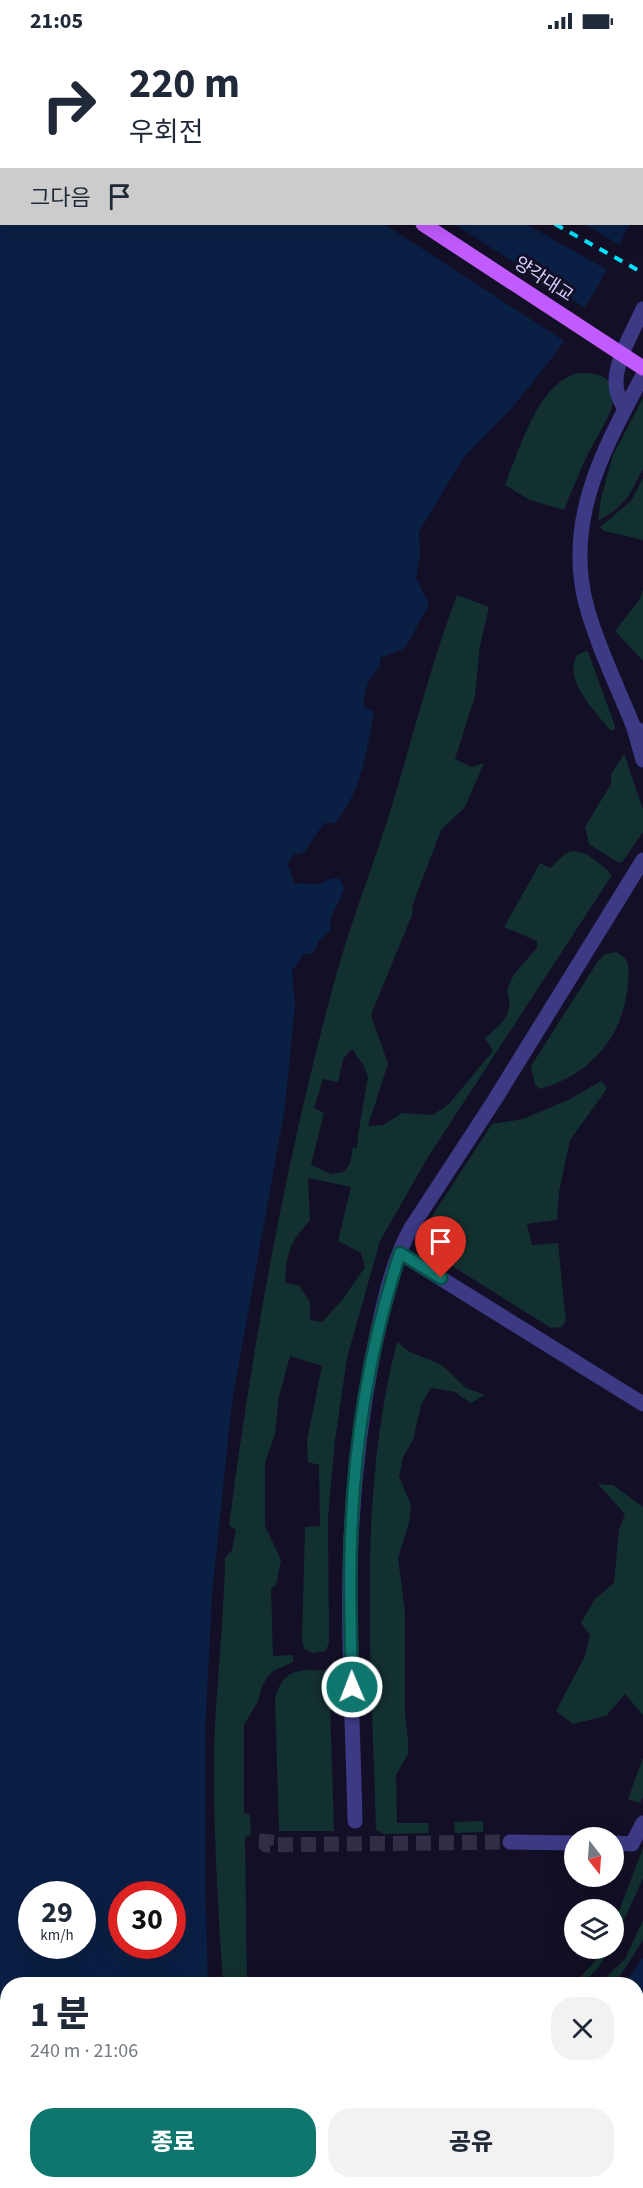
<!DOCTYPE html>
<html lang="ko">
<meta charset="utf-8">
<style>
:root{--surface:#fff;--page:#f2f2f3;--text:#1f2937;--muted:#747a83;--accent:#0f766e}
body{margin:0;font-family:"Source Sans 3","Noto Sans KR",sans-serif;background:var(--page);color:var(--text);height:100vh;display:flex;flex-direction:column;font-size:22px;white-space:nowrap}
*{box-sizing:border-box;margin:0}
p{font-size:20px;color:var(--muted)}
.icon{flex:none;width:33px;height:33px;fill:none;stroke:currentColor;stroke-width:2;stroke-linecap:round;stroke-linejoin:round}
.map{position:relative;flex:1;overflow:hidden}
.sheet{position:absolute;left:0px;top:1935px;width:644px;height:212px;display:flex;flex-direction:column;background:var(--surface);border-radius:24px 24px 0 0;box-shadow:0 6px 24px #0002}
.sheet>*{flex:none}
.guide{position:absolute;left:0px;top:0px;width:644px;height:183px;box-shadow:0 6px 24px #0002;background:#fff;color:var(--text);overflow:hidden}
.needle{width:39px;rotate:163deg}
.buttons{position:absolute;left:564px;top:1785px;display:grid;gap:12px}
.buttons a{display:grid;place-items:center;width:60px;height:60px;border-radius:50%;background:var(--surface);box-shadow:0 6px 24px #0002;font-size:30px}
.speed{position:absolute;left:18px;top:1839px;display:flex;gap:12px;font-size:30px;font-weight:700;text-align:center}
.speed>*{display:grid;place-content:center;width:78px;height:78px;border-radius:50%;background:var(--surface);box-shadow:0 6px 24px #0002;line-height:1}
.speed small{font-size:15px;font-weight:400}
.speed .limit{border:9px solid #d22;background:#fff;color:#111}
.pin{position:absolute;display:grid;place-items:center;width:51px;height:51px;color:#fff;margin:-62px -26px;border-radius:50% 50% 50% 0;rotate:-45deg;box-shadow:0 0 6px #0007}
.pin .icon{rotate:45deg}
.me{position:absolute;width:66px;margin:-33px;rotate:359deg;stroke-linejoin:round;filter:drop-shadow(0 0 4px #0008)}
.turn{display:flex;align-items:center;gap:21px;height:126px;padding:0 30px;font-size:27px}
.turn .icon{width:78px;height:78px;stroke-width:2.5}
.turn b{display:block;font-size:42px;line-height:51px}
.then{display:flex;align-items:center;height:57px;padding:0 30px;background:#0003;gap:12px;font-size:22px}
.round{display:grid;place-items:center;flex:none;width:63px;height:63px;border-radius:24px;background:var(--page)}
.overview{display:flex;align-items:center;justify-content:space-between;height:102px;padding:0 30px}
h1{font-size:36px;font-weight:800;line-height:45px}
.primary-button{display:flex;gap:12px;margin-top:auto;padding:12px 30px}
.primary-button a{flex:1;height:69px;border-radius:24px;background:var(--accent);color:#fff;font-size:24px;font-weight:800;line-height:69px;text-align:center}
.primary-button a+a{background:var(--page);color:var(--text)}
.status{display:flex;justify-content:space-between;align-items:center;height:42px;padding:0 30px;background:var(--surface);direction:ltr}
.status svg{height:16px;fill:currentColor}
.map>svg:first-child{display:block}
.green{fill:#12302f;fill-rule:evenodd}
.water{fill:#0a1f44;fill-rule:evenodd}
.pier{fill:#130f26}
.lines{fill:none;stroke-linecap:round;stroke-linejoin:round}
.street-tunnel{stroke:#312d47;stroke-width:15;stroke-dasharray:15 8;stroke-linecap:butt}
.street{stroke:#3d3a85;stroke-width:15}
.primary{stroke:#c25bff;stroke-width:15}
.rail{stroke:#00e5ff;stroke-width:4;stroke-dasharray:9 8;stroke-linecap:butt}
.primary-bridge{stroke:#c25bff;stroke-width:15}
.route-casing{stroke:#0a4d48;stroke-width:15}
.route{stroke:#0f766e;stroke-width:10}
.labels{text-anchor:middle;stroke-width:6;stroke-linejoin:round;paint-order:stroke}
.street-label{font-size:18px;fill:#d9d4ff;stroke:#130f26}
</style>
<div class="status"><b>21:05</b><svg viewBox="0 0 49 12"><path d="M0 12V9h3v3zM5 12V6h3v6zM10 12V3h3v9zM15 12V0h3v12zM26 1h20v11H26zM47 4h2v5h-2z"/></svg></div>
<div class="map">
<svg width="643" height="2146" viewBox="0 0 643 2146">
<rect width="100%" height="100%" fill="#130f26"/>
<g class="green">
<path d="M588,331C596,332 607,334 612,343C621,362 596,395 588,412C579,430 572,449 564,468L530,458L505,443C518,411 536,348 570,334C575,331 582,331 588,331Z"/>
<polygon points="643,356 643,427 628,455 614,469 598,479 601,456 613,413"/>
<polygon points="643,436 643,498 604,489 600,485 631,459"/>
<polygon points="643,547 643,619 615,589 640,557"/>
<path d="M457,553L489,565L480,604L475,654L455,717L472,725L484,721L465,765L441,788L413,862L412,873L371,973L388,1022L368,1084L383,1083L402,1071L433,1073L449,1062L493,1009L485,996C502,982 515,972 507,948L514,932L537,906V899L504,885L540,821L550,826C556,822 560,815 565,812C580,802 602,823 612,833L428,1115L380,1199L347,1316L335,1398L328,1475L329,1600L326,1609L313,1611L304,1607L302,1595L305,1485L320,1484L319,1423L308,1420L307,1398L322,1324L290,1314L279,1355L275,1392L265,1421V1484L281,1518L276,1543L271,1547L273,1614L293,1613V1620L273,1629L267,1635L262,1645L258,1659L244,1683V1771L250,1773L251,1793L245,1795L247,1942H223C218,1864 213,1786 214,1708C216,1644 224,1580 225,1516L232,1508L236,1488L229,1484C253,1298 287,1111 337,930C353,873 376,817 393,760C414,691 431,621 457,553ZM352,1007L364,1024L368,1035L358,1093L357,1106L353,1105L350,1121L344,1130L331,1132L311,1123L324,1071L314,1066L323,1037L338,1040L343,1017ZM308,1136L351,1145L338,1199L361,1211L365,1225L342,1258L322,1280L310,1278V1260L299,1243L285,1241C287,1211 289,1200 310,1179Z"/>
<path d="M586,609L588,610L615,684V687L612,689L608,686C594,667 563,638 577,613Z"/>
<polygon points="624,712 643,767 643,790 623,819 619,821 589,802 585,785 611,742 611,732"/>
<path d="M616,910C631,917 629,927 628,941C624,994 592,1032 540,1047L535,1043L531,1024L598,919L605,912Z"/>
<path d="M601,1039L607,1045L604,1051L570,1098L559,1150L557,1178L527,1182L532,1203L558,1201L566,1279L562,1285L551,1286L430,1210C423,1202 421,1198 423,1188L492,1082L523,1077L568,1058Z"/>
<path d="M397,1300L410,1310L442,1323L466,1346L485,1353L471,1361L455,1350L431,1346L421,1363L413,1398L403,1415L399,1435L411,1463L409,1481L398,1516L405,1570V1672L408,1699V1712L396,1733L397,1781H428L429,1791L384,1792L376,1788C372,1626 356,1459 397,1300Z"/>
<polygon points="598,1442 613,1443 643,1465 643,1673 625,1652 606,1674 573,1682 556,1669 585,1614 590,1593 581,1581 595,1557 614,1541 619,1488 625,1472"/>
<path d="M311,1628L329,1629L334,1789H279L275,1655C283,1633 289,1629 311,1628Z"/>
<polygon points="643,1716 643,1755 640,1761 628,1757"/>
<polygon points="483,1779 483,1790 455,1791 454,1780"/>
<polygon points="643,1806 643,1836 615,1898 614,1882"/>
<polygon points="643,1878 643,1898 615,1942 599,1942 625,1917"/>
<polygon points="602,1907 610,1907 598,1926 582,1942 574,1942 597,1917"/>
<polygon points="404,2139 452,2139 456,2145 457,2139 469,2139 470,2142 472,2139 484,2139 480,2146 398,2146"/>
</g>
<g class="water">
<path d="M0,0H643L642,152V2H2V182H630L598,244L555,312L512,366L464,415L419,490L420,514L416,536L429,562L408,601L403,607L380,616V625C369,635 363,649 364,665L374,670C367,707 361,752 335,781H324L304,810L293,813L288,822L294,841L319,842L333,836L340,837L344,846C339,864 330,869 330,889L319,898L316,907L312,912H304L292,929L295,963L285,1065L232,1360L212,1553L205,1691V1840L208,1942H8V2139H231L233,2146H0ZM32,1852H82V1904H32ZM122,1852H172V1904H122Z"/>
<polygon points="643,1916 643,2146 498,2146 502,2139 636,2139 636,1942 625,1942"/>
</g>
<g class="pier">
<polygon points="384,182 454,182 587,267 566,300"/>
<polygon points="526,182 583,182 622,204 609,229"/>
</g>
<g class="lines">
<polyline class="street-tunnel" points="267,1792 266,1803 510,1800"/>
<g class="street">
<path d="M643,333C605,405 564,476 586,562C597,603 618,646 634,686L643,690"/>
<path d="M625,367C620,359 616,351 616,341C615,319 634,287 643,267"/>
<polyline points="634,686 643,718"/>
<polyline points="400,1211 643,1362"/>
<path d="M355,1779C353,1685 347,1590 351,1497C354,1434 361,1373 373,1312C382,1270 390,1224 411,1186L494,1059L643,818"/>
<polyline points="510,1800 574,1801"/>
<polyline points="614,1801 632,1802 643,1781"/>
</g>
<polyline class="primary" points="135,0 137,2"/>
<g class="rail">
<polyline points="234,0 237,2"/>
<polyline points="555,182 643,231"/>
</g>
<polyline class="primary-bridge" points="423,182 643,326"/>
</g>
<g class="lines">
<g class="route-casing">
<path id="route" d="M352,1645C351,1596 349,1547 351,1498C354,1401 370,1303 400,1211L441,1236"/>
</g>
<use href="#route" class="route"/>
</g>
<g class="labels">
<g class="street-label">
<text transform="translate(544 237) rotate(33)" y="6">양각대교</text>
</g>
</g>
</svg>
<div class="buttons">
<a><svg class="needle" viewBox="-14 -14 28 28"><path d="M0-13l5 13h-10z" fill="#e53935"/><path d="M0 13l5-13h-10z" fill="#747a83"/></svg></a>
<a><svg class="icon" aria-label="layers" viewBox="0 0 24 24"><path d="M12 4l9 5-9 5-9-5zM3 14l9 5 9-5"/></svg></a>
</div>
<div class="speed"><div>29<small>km/h</small></div><div class="limit">30</div></div>
<div class="pin" style="left:441px;top:1236px;background:#d93025"><svg class="icon" aria-label="arrive" viewBox="0 0 24 24"><path d="M6 21V4h12l-3 4 3 4H6"/></svg></div>
<svg class="me" style="left:352px;top:1645px" viewBox="-20 -20 40 40"><circle r="17" fill="#0f766e" stroke="#fff" stroke-width="3"/><path d="M0-11L8 9 0 5-8 9z" fill="#fff"/></svg>
<div class="guide">
<div class="turn"><svg class="icon" aria-label="right" viewBox="0 0 24 24"><path d="M7 20v-9h11M14 6l5 5-5 5"/></svg><div><b>220 m</b>우회전</div></div>
<div class="then">그다음<svg class="icon" aria-label="arrive" viewBox="0 0 24 24"><path d="M6 21V4h12l-3 4 3 4H6"/></svg></div>
</div>
<section class="sheet">
<div class="overview"><div><h1>1 분</h1><p>240 m · 21:06</p></div><a class="round"><svg class="icon" aria-label="close" viewBox="0 0 24 24"><path d="M6 6l12 12M18 6L6 18"/></svg></a></div>
<div class="primary-button"><a>종료</a><a>공유</a></div>
</section>
</div>
